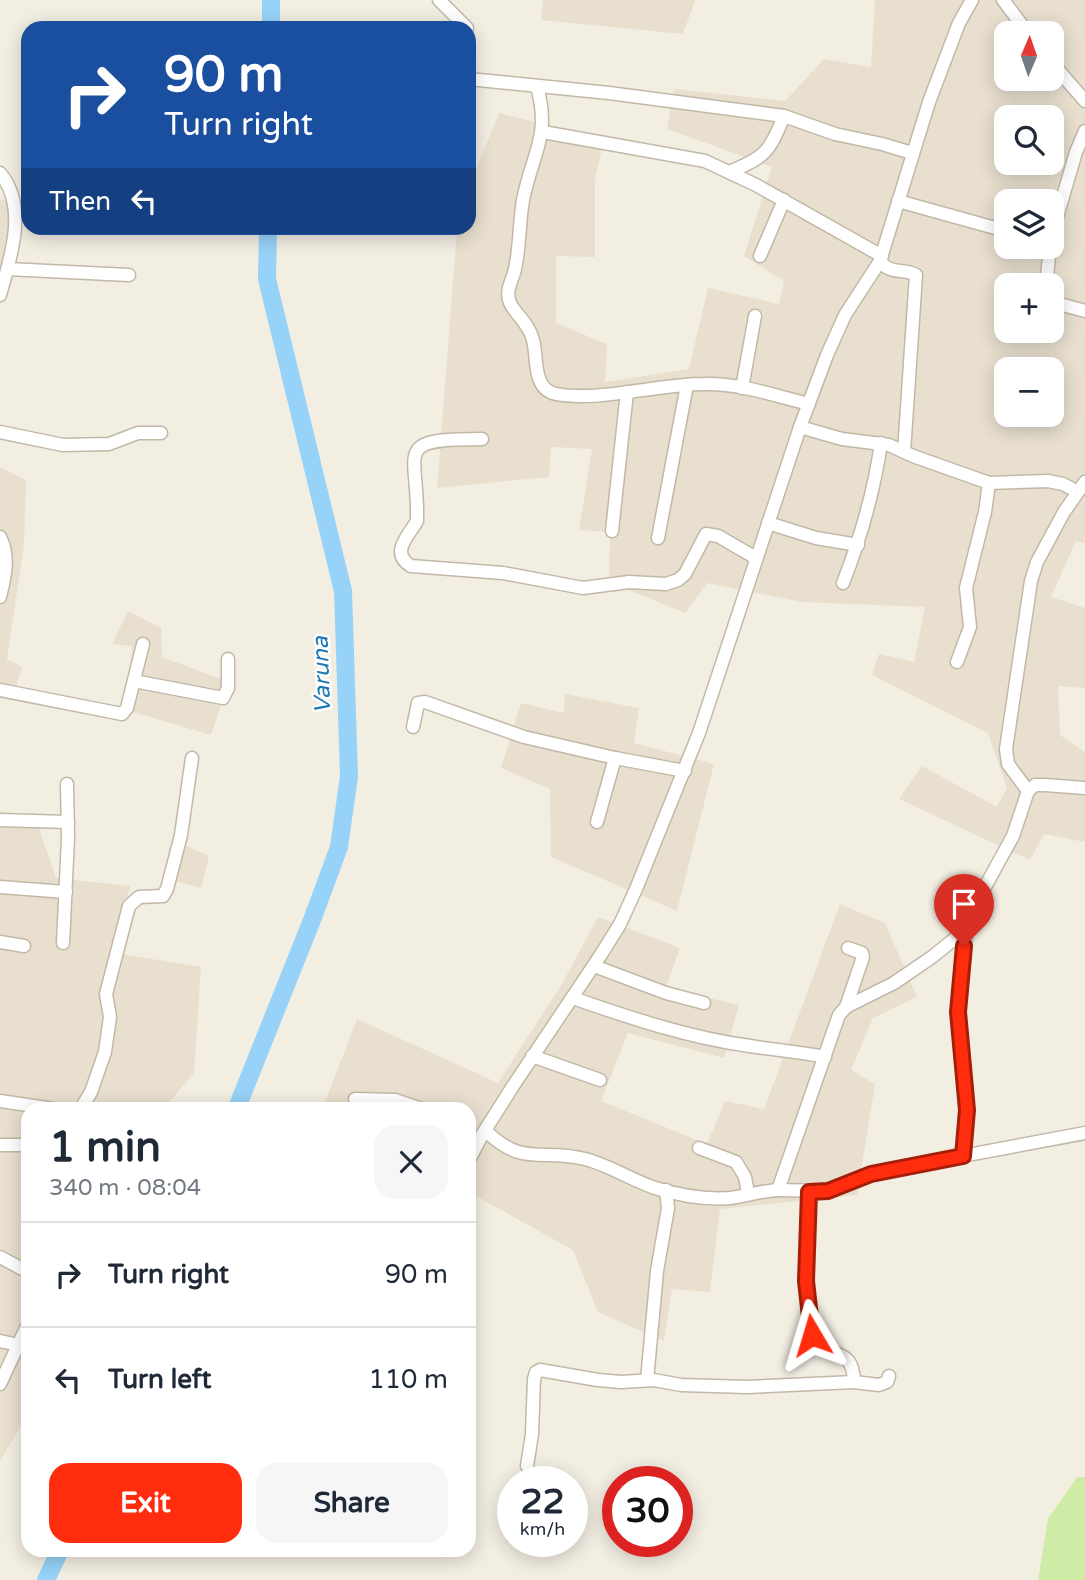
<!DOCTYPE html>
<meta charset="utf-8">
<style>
:root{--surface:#fff;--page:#f6f6f7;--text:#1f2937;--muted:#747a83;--line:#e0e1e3;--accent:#ff2c0d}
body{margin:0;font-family:"Varela Round",sans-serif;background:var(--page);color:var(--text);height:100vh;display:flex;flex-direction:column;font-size:26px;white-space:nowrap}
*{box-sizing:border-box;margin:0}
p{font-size:23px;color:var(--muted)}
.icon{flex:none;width:38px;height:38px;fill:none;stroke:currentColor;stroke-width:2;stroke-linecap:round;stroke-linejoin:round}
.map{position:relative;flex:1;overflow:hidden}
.sheet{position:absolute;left:21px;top:1102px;width:455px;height:455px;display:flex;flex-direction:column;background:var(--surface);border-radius:21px;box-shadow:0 4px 18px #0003}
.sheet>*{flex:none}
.banner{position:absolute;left:21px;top:21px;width:455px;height:214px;border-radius:21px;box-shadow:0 4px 18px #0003;background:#1a4fa0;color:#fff;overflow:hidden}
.needle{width:46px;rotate:2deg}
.fabs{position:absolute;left:994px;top:21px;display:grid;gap:14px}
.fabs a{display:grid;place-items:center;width:70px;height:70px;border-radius:14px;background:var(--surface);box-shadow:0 4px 18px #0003;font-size:35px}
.speed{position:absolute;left:497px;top:1466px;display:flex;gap:14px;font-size:35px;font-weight:700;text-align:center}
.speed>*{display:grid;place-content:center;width:91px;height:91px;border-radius:50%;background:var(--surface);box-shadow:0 4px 18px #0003;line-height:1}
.speed small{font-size:18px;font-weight:400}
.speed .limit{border:10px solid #d22;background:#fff;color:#111}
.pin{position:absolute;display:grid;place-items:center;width:60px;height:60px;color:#fff;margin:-72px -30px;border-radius:50% 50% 50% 0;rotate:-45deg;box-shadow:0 0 7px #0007}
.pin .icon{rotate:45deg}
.me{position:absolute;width:77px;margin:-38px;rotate:353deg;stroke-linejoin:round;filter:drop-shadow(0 0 5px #0008)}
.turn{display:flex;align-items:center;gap:24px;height:147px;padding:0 28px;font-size:32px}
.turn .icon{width:91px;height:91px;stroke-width:2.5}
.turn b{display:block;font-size:49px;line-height:60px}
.then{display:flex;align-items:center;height:66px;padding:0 28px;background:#0003;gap:14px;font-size:26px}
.round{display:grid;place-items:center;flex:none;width:74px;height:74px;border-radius:21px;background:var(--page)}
.head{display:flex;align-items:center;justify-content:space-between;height:119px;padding:0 28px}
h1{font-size:42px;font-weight:800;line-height:52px}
.cta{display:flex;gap:14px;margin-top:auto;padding:14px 28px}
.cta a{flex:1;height:80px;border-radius:21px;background:var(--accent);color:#fff;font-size:28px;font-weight:800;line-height:80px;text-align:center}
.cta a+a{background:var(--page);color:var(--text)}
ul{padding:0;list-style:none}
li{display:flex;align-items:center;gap:21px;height:105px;padding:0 28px;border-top:2px solid var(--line)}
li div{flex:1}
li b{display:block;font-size:26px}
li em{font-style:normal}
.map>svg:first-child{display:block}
.residential{fill:#e8dfcf;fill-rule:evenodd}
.green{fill:#ceeca6}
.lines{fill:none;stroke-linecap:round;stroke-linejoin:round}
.river{stroke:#97d2f8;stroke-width:18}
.minor-casing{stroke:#c2b8a7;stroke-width:15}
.minor{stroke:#fff;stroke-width:12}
.route-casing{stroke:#a61d08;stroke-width:18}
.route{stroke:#ff2c0d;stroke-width:12}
.labels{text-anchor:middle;stroke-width:5;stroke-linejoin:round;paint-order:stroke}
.water-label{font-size:23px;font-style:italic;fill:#2079b2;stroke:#fff}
</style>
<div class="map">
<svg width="1085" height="1580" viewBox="0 0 1085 1580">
<rect width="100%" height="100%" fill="#f3eee2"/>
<g class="residential">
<polygon points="543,0 695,0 683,34 541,20"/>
<path d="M875,0H1085V543L1076,541L1051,597L1085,608V688L1058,686L1060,735L1085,752V842L1044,834L1030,860L899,799L922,766L997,807L1007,788L988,733L872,675L879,654L914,662L925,607L802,602L707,583L685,613L609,582L610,532L579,530L592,449L551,447L549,477L437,488L457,228H469V187L499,113L604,139L595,179V257L556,256V323L607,344L605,382L689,369L708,288L779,304L784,281L744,256L772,167L667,129L674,89L785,101L824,59L871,67ZM1006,33H1052V79H1006ZM1006,117H1052V163H1006ZM1006,201H1052V247H1006ZM1006,285H1052V331H1006ZM1006,369H1052V415H1006Z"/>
<polygon points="0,199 26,204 0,306"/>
<polygon points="0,467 26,480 24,545 7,659 22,667 14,693 0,694"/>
<polygon points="128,611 161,628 162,657 229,682 211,735 126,710 132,646 112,644"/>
<polygon points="565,694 639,708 634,743 714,764 677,911 551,857 550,789 501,768 521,703 564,713"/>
<polygon points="0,813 35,817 56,878 130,886 115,953 201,967 194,1073 163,1109 28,1110 28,1164 23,1251 28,1254 28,1414 0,1461"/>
<polygon points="178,842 209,856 201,888 167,879"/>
<polygon points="840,904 885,923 917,997 873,1018 851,1070 875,1084 857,1195 720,1209 710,1292 672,1289 664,1341 598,1312 573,1250 469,1192 469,1110 322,1110 357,1019 498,1083 562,984 598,917 680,948 666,988 739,1005 724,1058 628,1033 601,1101 707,1144 725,1101 764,1109"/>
</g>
<polygon class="green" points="1077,1477 1085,1477 1085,1580 1038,1580 1048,1519"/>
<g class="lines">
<g class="river">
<polyline points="271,0 271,28"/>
<polyline points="236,1110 312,920 339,847 349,776 343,591 267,279 268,228"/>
<polyline points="46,1580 60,1550"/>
</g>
<g class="minor-casing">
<g id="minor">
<polyline points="439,0 467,28"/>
<polyline points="1003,0 1028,33"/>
<polyline points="1052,63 1085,101"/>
<polyline points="469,79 609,93 784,116 835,134 882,144 912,153"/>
<path d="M537,87C551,136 532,154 523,200C519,223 520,247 515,269C513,280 506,287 509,300C512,312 529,322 533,340C538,359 532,389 556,394C599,402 659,384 705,384C740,383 775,396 809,404"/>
<polyline points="543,132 705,161 756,185 882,256"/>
<path d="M729,172C766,157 769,152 784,116"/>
<path d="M0,173C28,206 11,257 0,295"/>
<polyline points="898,201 1006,231"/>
<polyline points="1052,234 1076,152 1085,131"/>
<polyline points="760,256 784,200"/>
<path d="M880,261C890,275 904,268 916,275L904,452"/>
<polyline points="7,269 129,275"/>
<polyline points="1046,285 1050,247"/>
<polyline points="1052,302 1085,311"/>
<polyline points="742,388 755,316"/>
<polyline points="800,427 842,439 889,445 913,456 989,483 1048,481 1063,484 1078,492"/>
<polyline points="0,432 63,445 109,444 138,433 161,433"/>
<path d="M482,439C390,439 419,450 417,521C409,535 389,553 411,566L503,573L583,588L629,582L666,584L678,580L685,574L706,534L718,536L756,558"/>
<polyline points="768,523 816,538 858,545"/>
<polyline points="612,531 627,392"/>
<path d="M0,537C10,556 5,577 0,597"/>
<polyline points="658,538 687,385"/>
<path d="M843,583C861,537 874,492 881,443"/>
<polyline points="957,662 970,627 966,588 985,512 989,483"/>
<polyline points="134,681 223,698 228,688 228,659"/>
<polyline points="0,690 122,714 127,708 143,644"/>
<polyline points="413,727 418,703 425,702 524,737 615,758 685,771"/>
<polyline points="1028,791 1008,764 1006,749 1031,581 1037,562 1064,512 1085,482"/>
<polyline points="0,820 68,822"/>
<polyline points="597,822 615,758"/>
<polyline points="0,887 66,892"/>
<polyline points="0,942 24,946"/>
<polyline points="63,943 68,838 67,784"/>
<polyline points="594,966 666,993 704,1003"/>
<path d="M573,998C630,1018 690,1038 750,1046C775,1050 800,1052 825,1057"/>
<polyline points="846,1007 863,957 862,953 848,948"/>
<polyline points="532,1056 600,1080"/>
<polyline points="355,1099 395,1100 425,1110"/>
<polyline points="0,1101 60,1110"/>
<polyline points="80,1110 91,1092 105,1052 110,1017 106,994 129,906 139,897 163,896 167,889 181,835 192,758"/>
<path d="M485,1130C523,1168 541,1148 585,1159C609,1165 631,1180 655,1188C678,1195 705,1200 730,1198C746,1196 761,1191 778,1190L833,1032L839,1015L846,1007L894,983L932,957L958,936L1013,836L1028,791L1035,785H1045L1085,788"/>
<polyline points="0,1145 28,1145"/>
<polyline points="699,1148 736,1162 745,1177 748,1193"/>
<polyline points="963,1155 967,1110 958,1012 967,926"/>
<polyline points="469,1160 482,1135 513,1086 602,953 620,924 636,889 699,733 800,427 827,355 845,315 880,261 929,102 959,23 972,0"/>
<polyline points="778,1190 828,1191 871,1173 1085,1133"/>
<path d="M809,1192C807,1229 805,1265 808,1302C808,1312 808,1324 812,1334C823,1363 853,1341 854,1382"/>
<polyline points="0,1257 28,1272"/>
<polyline points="0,1341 19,1345"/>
<polyline points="647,1380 657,1271 668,1208 666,1190"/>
<polyline points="0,1384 28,1324"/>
<polyline points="527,1466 532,1434 534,1379 536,1372 540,1370 598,1380 621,1382 654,1380 681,1385 747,1387 854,1382 879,1385 887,1382 889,1376"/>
</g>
</g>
<use href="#minor" class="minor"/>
</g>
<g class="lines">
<g class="route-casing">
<polyline id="route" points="812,1335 806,1281 809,1192 828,1191 871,1174 963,1156 967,1110 958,1012 964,946"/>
</g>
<use href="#route" class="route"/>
</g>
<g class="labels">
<g class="water-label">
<text transform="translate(321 675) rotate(-92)" y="8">Varuna</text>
</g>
</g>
</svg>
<div class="fabs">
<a><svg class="needle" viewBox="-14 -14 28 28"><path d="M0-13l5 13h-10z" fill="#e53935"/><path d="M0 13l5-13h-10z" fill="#747a83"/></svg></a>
<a><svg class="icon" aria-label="search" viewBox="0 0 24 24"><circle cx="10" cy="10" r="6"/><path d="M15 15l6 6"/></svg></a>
<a><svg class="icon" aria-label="layers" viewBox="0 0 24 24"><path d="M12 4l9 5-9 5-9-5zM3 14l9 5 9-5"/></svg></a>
<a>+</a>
<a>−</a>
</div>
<div class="speed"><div>22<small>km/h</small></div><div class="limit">30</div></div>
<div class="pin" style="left:964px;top:946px;background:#d93025"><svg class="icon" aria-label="arrive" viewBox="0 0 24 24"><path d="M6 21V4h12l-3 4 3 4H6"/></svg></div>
<svg class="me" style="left:812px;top:1335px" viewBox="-20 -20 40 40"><path d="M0-17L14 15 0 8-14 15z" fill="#ff2c0d" stroke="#fff" stroke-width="4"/></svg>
<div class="banner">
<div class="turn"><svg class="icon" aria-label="right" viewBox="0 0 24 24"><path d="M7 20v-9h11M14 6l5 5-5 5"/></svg><div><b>90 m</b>Turn right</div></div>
<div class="then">Then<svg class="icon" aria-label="left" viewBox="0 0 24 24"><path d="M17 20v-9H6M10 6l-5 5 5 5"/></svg></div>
</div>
<section class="sheet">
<div class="head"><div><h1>1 min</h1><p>340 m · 08:04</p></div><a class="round"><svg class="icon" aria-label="close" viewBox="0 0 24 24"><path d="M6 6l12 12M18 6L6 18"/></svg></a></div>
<ul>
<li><svg class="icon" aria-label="right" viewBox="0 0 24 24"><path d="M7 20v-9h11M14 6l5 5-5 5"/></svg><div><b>Turn right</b></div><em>90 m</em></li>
<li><svg class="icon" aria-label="left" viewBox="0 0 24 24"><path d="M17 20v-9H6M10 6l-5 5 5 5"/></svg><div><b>Turn left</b></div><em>110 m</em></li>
</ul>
<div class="cta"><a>Exit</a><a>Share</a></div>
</section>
</div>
